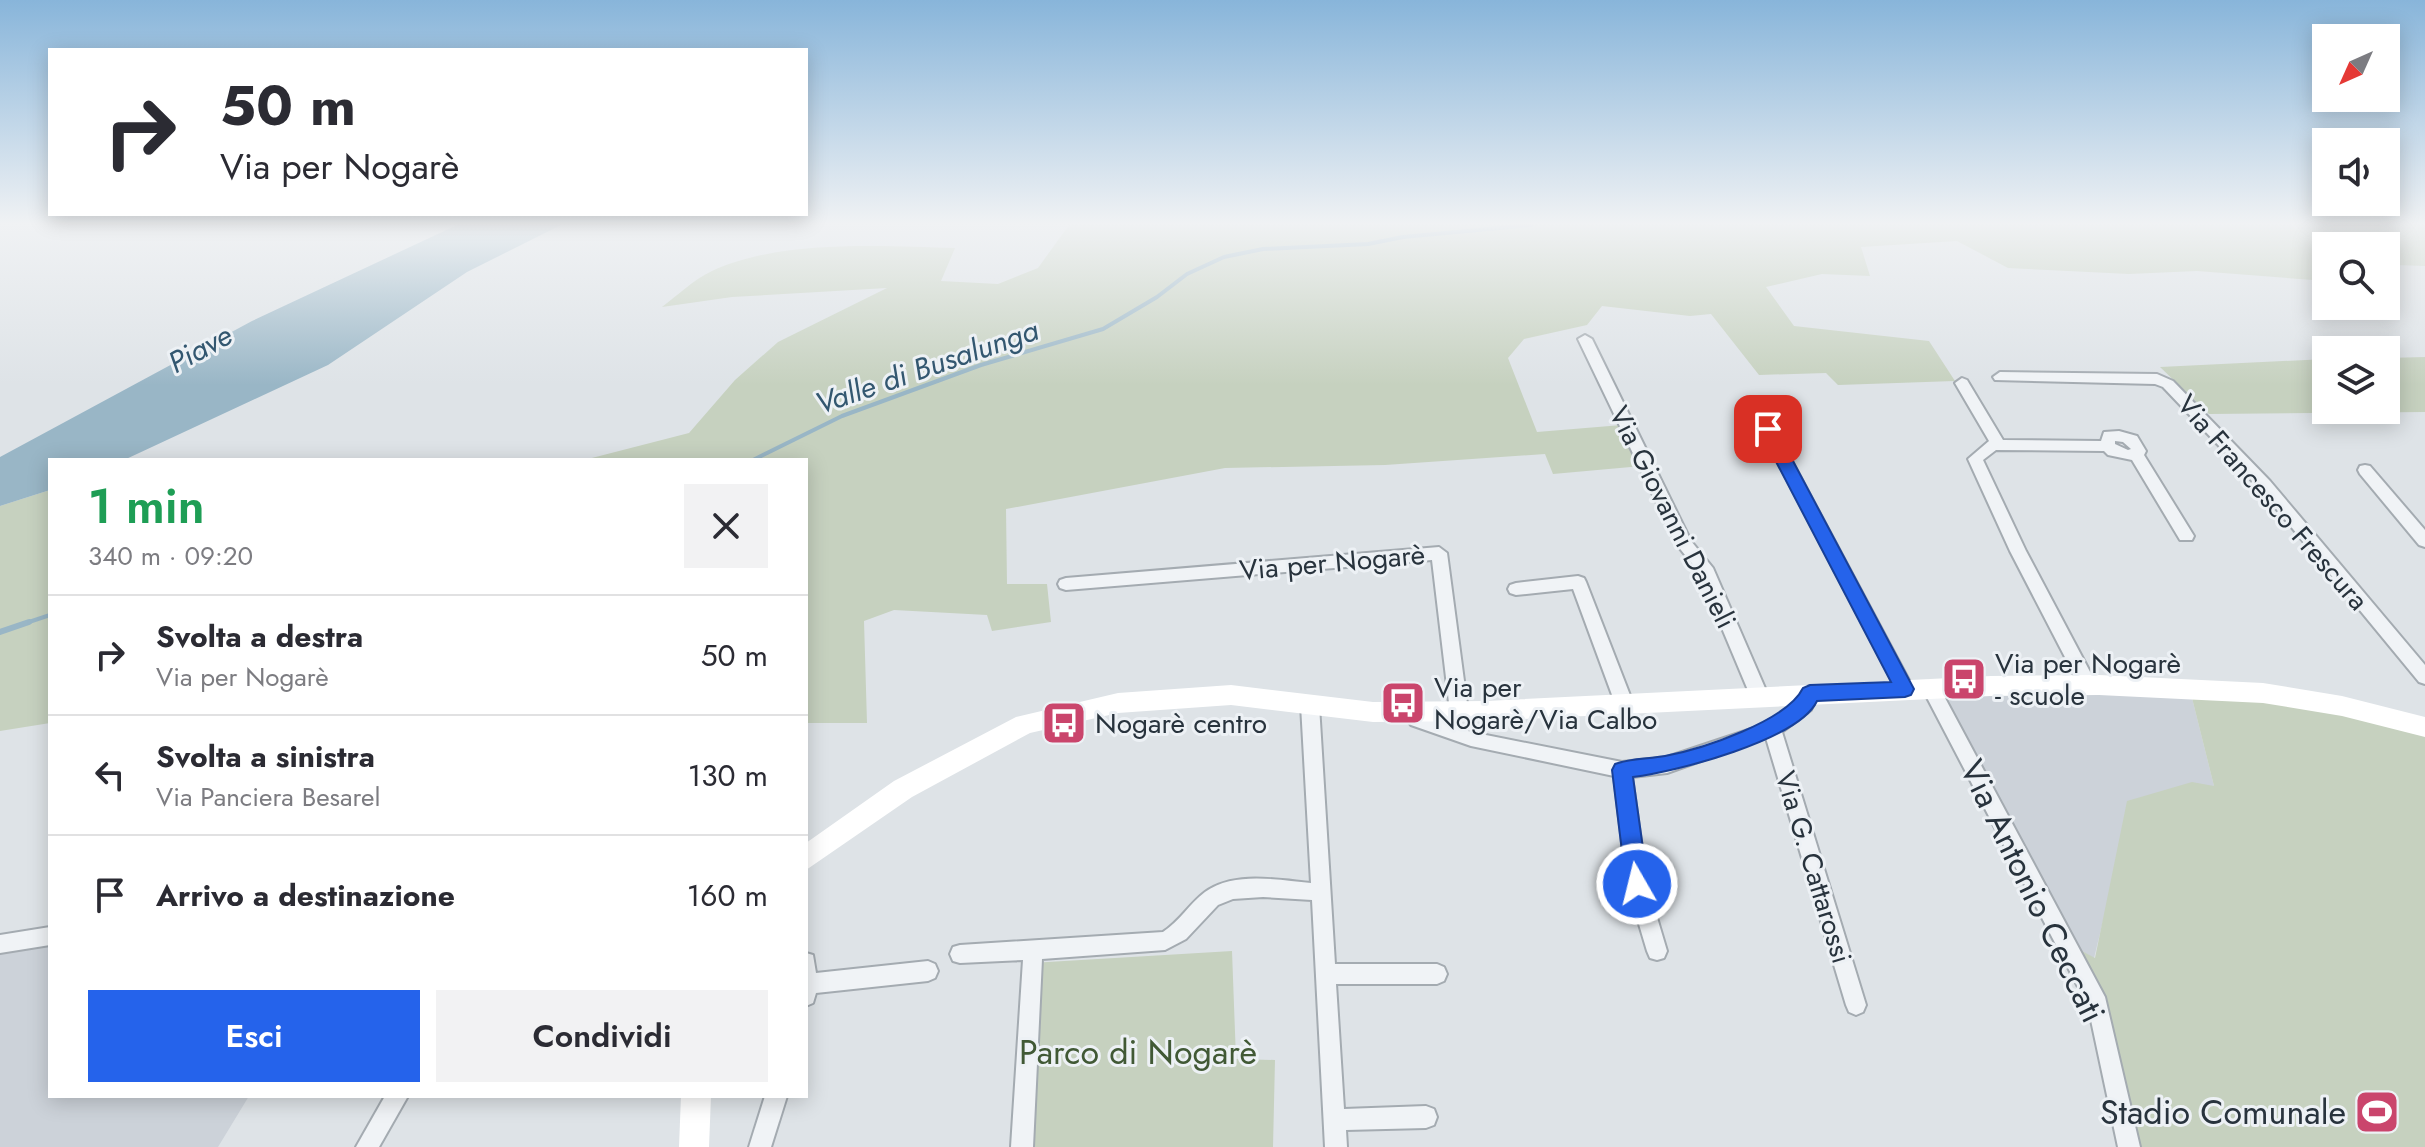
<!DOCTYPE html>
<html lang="it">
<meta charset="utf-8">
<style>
:root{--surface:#fff;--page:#f2f2f3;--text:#2b2b33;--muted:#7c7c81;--line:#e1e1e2;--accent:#2563eb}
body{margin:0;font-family:Jost,sans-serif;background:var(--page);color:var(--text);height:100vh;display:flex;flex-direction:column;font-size:30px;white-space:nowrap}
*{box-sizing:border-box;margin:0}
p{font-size:26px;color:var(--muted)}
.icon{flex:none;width:44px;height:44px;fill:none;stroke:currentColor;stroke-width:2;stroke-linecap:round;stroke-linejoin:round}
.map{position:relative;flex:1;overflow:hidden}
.side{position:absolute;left:48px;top:458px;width:760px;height:640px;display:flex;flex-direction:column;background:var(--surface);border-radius:0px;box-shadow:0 4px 20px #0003}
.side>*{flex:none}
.banner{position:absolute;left:48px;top:48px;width:760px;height:168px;border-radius:0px;box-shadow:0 4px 20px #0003;background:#fff;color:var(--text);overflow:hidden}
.needle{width:52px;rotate:225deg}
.fabs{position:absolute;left:2312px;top:24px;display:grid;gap:16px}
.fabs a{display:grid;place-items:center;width:88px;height:88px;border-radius:0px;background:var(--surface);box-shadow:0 4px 20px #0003;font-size:40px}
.pin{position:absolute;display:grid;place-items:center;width:68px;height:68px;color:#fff;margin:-34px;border-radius:16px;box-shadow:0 4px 12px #0006}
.me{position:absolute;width:88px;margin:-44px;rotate:352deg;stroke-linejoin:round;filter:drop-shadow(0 0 6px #0008)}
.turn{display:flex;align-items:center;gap:28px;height:168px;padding:0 40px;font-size:36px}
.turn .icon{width:104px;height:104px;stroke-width:2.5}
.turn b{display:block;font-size:56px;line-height:68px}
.round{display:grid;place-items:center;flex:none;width:84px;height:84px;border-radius:0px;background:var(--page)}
.headline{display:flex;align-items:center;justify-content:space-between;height:136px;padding:0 40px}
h1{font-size:48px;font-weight:600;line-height:60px;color:#1e9e55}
.cta{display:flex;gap:16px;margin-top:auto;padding:16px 40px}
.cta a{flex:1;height:92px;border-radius:0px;background:var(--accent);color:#fff;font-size:32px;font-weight:600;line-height:92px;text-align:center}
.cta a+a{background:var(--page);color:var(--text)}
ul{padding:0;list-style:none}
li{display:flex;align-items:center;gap:24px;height:120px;padding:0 40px;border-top:2px solid var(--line)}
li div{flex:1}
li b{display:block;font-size:30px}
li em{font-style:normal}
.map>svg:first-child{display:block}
.built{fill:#ccd2d9}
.green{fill:#c6d1bf}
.water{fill:#99b6c6}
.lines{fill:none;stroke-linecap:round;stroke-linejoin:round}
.stream-far1{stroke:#99b6c6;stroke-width:4}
.stream{stroke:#99b6c6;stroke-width:6}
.street-casing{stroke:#a4abb1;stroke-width:4}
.street{fill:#f0f3f6;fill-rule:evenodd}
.secondary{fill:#fff;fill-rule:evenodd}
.route{fill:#2563eb;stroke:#184099;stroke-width:2}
.labels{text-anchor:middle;stroke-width:6;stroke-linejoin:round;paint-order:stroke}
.street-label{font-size:28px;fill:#28333d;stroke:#edf1f5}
.poi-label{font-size:28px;fill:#28333d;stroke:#edf1f5;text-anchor:start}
.water-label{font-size:30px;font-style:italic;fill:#335770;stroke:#edf1f5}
.near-street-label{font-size:34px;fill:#28333d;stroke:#edf1f5}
.near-park-label{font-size:34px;fill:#415935;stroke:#edf1f5}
.near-poi-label{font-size:34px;fill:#28333d;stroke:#edf1f5;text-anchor:end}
</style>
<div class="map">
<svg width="2425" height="1147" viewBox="0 0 2425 1147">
<rect width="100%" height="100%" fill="#dee3e7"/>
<g class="built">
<polygon points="1927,684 2189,686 2218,802 2113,880 2094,958 2069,944"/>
<polygon points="50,932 50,1096 249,1096 218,1147 0,1147 0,939"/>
</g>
<g class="green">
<path d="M1069,225H2425V266L2396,265L2386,273V246H2326V281L2197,271L2129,274L2008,268L1957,241L1861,247L1870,276L1822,274L1766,287L1794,326L1929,341L1955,381L1838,385L1826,373L1759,375L1711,314L1690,316L1602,306L1587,325L1524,339L1508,358L1537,432L1622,425L1642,466L1553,474L1545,454L1385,465L1225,468L1006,509L1007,584H1047L1051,622L992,631L987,615L894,610L864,621L867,723H806V460H584L689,433L735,380L778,342L887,288L732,297L662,307C677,296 694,279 712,271C780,239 882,246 955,248L941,281L998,284L1038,268Z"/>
<polygon points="2425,357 2425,412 2209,414 2160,367 2326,359 2326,410 2386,410 2386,358"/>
<polygon points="50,490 50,723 0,731 0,506"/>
<polygon points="2189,686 2425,731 2425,1147 2122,1147 2100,1026 2069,944 2095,958 2127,801 2192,782 2214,786"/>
<polygon points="1232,951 1236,1059 1275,1060 1273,1147 1023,1147 1031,963"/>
</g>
<polygon class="water" points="457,225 561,225 467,272 328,365 124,460 50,460 50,490 0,506 0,457 252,321"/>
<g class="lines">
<g class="stream-far1">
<polyline points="753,460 842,416 981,365 1103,329 1157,297 1187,274 1224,257 1263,249 1368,244 1403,237 1531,225"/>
<polyline points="23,624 50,615"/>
</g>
<polyline class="stream" points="0,632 29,622"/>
<g class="street-casing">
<g id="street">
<polygon points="1585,335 1592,339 1691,541 1713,568 1768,695 1765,700 1759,702 1753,700 1750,695 1698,571 1677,545 1578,339"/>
<polygon points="2000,372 2157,374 2173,381 2270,481 2425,665 2425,684 2419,682 2260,489 2163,387 2155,384 1995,380 1993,377"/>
<path d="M1962,378L1967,380L2003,440L2101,441L2104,432L2119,431L2137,436L2146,451L2144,455L2194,536L2192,540H2180L2132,460L2108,455L2104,451L1996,450L1983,460L2026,551L2097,685L2094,690L2088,692L2082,690L2010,551L1968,459L1989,441L1955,383ZM2115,441L2123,442L2131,449L2128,450L2115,444Z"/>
<polygon points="1754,398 1761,403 1911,684 1914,689 1911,694 1905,696 1899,694 1747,403"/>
<polygon points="2365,465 2370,466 2425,530 2425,547 2419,545 2360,474 2358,470 2360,466"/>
<polygon points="1439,547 1447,553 1468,711 1465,716 1459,718 1453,716 1450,711 1432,560 1066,590 1060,588 1058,584 1060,580 1066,578"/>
<polygon points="1578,576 1584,578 1586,582 1633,703 1630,708 1624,710 1618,708 1615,703 1573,589 1516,595 1510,593 1508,589 1510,585 1516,583"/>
<polygon points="1931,681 1937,683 2105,997 2140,1147 2118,1147 2088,1006 1922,688 1925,683"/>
<polygon points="1810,686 1816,688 1819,693 1811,710 1782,732 1866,1005 1863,1012 1856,1015 1849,1012 1846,1005 1766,738 1667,773 1632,777 1647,884 1667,951 1664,958 1657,960 1650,958 1647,951 1627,884 1614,776 1471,746 1411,725 1401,712 1404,707 1410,705 1416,707 1423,715 1471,732 1622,762 1667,757 1766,724 1798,700 1804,688"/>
<path d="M1310,698L1316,700L1319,705L1335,964H1437L1444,967L1447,974L1444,981L1437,984H1336L1344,1109L1426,1106L1434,1109L1437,1117L1434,1125L1426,1128L1346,1130L1347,1147H1325L1312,900L1263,897L1233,899L1218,905L1186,939L1165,950L1042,959L1033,1147H1011L1023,960L960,963L953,961L950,954L953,947L960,945L1163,932C1180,921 1189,904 1205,892C1234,871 1278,880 1311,883L1301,705L1304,700Z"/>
<polygon points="50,927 50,945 0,953 0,935"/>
<polygon points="806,953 813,955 816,973 928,961 935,964 938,971 935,978 928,981 816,993 813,1003 806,1006"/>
<polygon points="385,1096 408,1096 379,1147 356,1147"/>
<polygon points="765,1096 787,1096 771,1147 749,1147"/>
</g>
</g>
<use href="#street" class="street"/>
<g class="secondary">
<polygon points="2099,675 2263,683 2342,696 2425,717 2425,737 2342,716 2263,703 2099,695 1991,696 1486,721 1373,722 1231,705 1118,713 1030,733 912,797 806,870 806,843 894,781 1016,717 1118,693 1231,685 1373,702 1486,701 1991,676"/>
<polygon points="681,1096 711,1096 709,1147 679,1147"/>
</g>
</g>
<linearGradient id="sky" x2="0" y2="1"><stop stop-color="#88b5da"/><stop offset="0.58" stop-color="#f0f2f4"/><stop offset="1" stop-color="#f0f2f4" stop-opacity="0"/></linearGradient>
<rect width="2425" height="385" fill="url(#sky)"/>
<path class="route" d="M1768,423L1776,429L1914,689L1911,695L1905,697L1817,701C1799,740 1675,772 1633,777L1648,884L1644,891L1637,894L1629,891L1626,884L1612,770L1615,764C1631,758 1649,759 1665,756C1702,749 1787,721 1803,688L1810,685L1891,682L1759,429Z"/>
<defs>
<g id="bus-square" transform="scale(2.3)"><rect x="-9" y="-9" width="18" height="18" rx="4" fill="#ca456c" stroke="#edf1f5"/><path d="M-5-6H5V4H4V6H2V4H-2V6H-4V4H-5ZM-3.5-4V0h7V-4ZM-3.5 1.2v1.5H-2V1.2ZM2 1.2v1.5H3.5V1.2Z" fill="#fff"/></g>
<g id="stadium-square" transform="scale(2.3)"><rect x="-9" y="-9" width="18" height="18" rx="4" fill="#ca456c" stroke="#edf1f5"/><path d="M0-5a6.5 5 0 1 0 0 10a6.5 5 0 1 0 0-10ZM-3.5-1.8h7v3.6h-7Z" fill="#fff"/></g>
</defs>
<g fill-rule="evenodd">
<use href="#bus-square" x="1964" y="679"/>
<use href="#bus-square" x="1403" y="703"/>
<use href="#bus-square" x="1064" y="723"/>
<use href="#stadium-square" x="2377" y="1112"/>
</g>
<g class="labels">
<g class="street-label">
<text transform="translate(2273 502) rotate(49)" y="10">Via Francesco Frescura</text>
<text transform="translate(1673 517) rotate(63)" y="10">Via Giovanni Danieli</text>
<text transform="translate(1332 562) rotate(-5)" y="10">Via per Nogarè</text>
<text transform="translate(1814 867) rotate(73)" y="10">Via G. Cattarossi</text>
</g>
<g class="poi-label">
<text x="1995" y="673">Via per Nogarè<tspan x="1995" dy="32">- scuole</tspan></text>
<text x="1434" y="697">Via per<tspan x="1434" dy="32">Nogarè/Via Calbo</tspan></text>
<text x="1095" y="733">Nogarè centro</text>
</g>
<g class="water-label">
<text transform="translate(200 349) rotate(-29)" y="10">Piave</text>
<text transform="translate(927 367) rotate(-19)" y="10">Valle di Busalunga</text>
</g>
<g class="near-street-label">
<text transform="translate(2033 891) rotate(64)" y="12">Via Antonio Ceccati</text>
</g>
<g class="near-park-label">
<text x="1138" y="1064">Parco di Nogarè</text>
</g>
<g class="near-poi-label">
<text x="2346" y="1124">Stadio Comunale</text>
</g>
</g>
</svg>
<div class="fabs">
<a><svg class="needle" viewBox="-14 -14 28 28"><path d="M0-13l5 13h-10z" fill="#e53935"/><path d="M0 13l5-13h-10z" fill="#7c7c81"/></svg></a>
<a><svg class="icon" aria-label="sound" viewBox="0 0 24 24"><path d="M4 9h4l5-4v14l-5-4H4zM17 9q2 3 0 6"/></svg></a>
<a><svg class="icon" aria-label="search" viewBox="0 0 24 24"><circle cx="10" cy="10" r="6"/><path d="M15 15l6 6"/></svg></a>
<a><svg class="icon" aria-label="layers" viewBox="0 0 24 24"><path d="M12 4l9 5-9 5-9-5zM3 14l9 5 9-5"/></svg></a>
</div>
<div class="pin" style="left:1768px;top:429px;background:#d93025"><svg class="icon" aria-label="arrive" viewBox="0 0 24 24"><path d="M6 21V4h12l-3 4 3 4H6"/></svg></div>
<svg class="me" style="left:1637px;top:884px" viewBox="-20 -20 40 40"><circle r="17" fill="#2563eb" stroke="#fff" stroke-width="3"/><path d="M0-11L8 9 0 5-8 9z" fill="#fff"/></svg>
<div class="banner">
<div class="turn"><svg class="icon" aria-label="right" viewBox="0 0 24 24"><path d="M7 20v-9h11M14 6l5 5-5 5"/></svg><div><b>50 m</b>Via per Nogarè</div></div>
</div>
<section class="side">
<div class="headline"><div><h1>1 min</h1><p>340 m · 09:20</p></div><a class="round"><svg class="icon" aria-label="close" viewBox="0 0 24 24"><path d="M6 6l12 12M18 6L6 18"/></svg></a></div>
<ul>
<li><svg class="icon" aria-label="right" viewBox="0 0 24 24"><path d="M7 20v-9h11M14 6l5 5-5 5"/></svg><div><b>Svolta a destra</b><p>Via per Nogarè</p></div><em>50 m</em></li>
<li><svg class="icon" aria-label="left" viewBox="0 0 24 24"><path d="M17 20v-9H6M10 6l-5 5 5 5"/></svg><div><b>Svolta a sinistra</b><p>Via Panciera Besarel</p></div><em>130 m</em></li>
<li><svg class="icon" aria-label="arrive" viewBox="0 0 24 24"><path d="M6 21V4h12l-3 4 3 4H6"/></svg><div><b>Arrivo a destinazione</b></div><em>160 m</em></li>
</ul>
<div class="cta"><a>Esci</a><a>Condividi</a></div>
</section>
</div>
